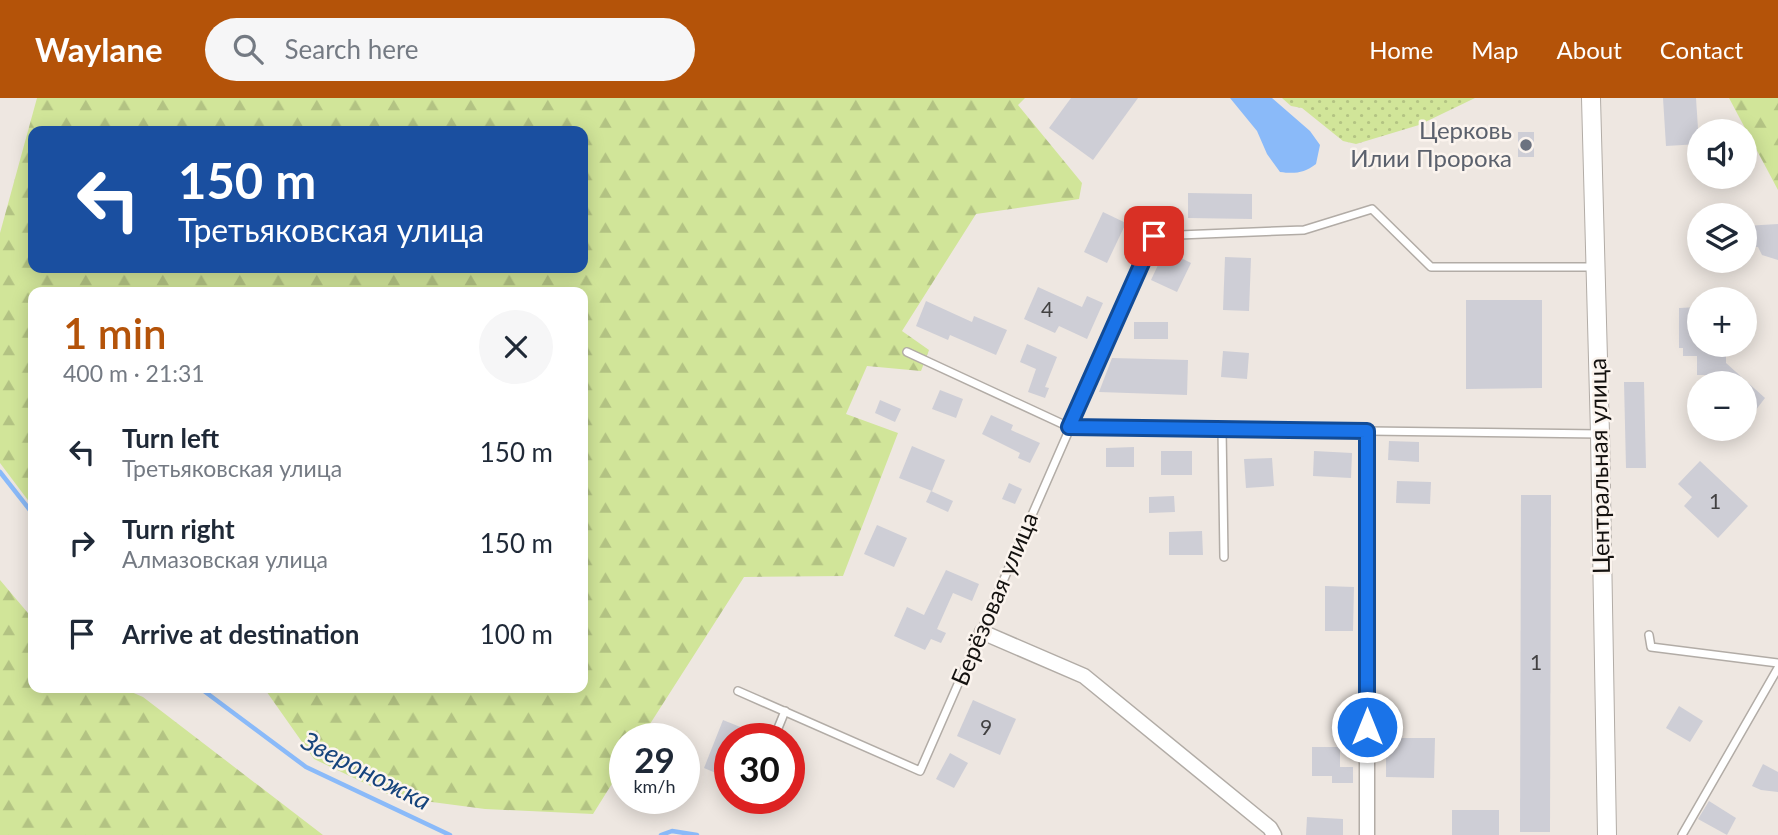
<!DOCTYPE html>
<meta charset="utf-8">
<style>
:root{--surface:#fff;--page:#f6f6f7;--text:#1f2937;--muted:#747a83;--accent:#b45309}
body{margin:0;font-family:Lato,sans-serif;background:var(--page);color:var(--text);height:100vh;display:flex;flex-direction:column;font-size:26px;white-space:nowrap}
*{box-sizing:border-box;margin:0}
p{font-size:23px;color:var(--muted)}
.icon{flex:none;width:38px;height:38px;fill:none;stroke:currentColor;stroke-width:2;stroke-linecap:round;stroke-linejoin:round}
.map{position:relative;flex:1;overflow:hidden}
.sheet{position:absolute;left:28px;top:189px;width:560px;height:406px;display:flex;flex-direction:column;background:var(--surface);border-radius:14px;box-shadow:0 4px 18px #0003}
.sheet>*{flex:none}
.guide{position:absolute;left:28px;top:28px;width:560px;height:147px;border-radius:14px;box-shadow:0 4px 18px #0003;background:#1a4fa0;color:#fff;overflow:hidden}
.tools{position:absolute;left:1687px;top:21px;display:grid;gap:14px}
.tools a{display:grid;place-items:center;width:70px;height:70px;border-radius:50%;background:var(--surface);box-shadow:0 4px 18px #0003;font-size:35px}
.speed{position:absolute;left:609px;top:625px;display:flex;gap:14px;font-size:35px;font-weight:700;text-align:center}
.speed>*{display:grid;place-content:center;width:91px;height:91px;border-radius:50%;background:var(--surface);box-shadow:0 4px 18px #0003;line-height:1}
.speed small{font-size:18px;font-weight:400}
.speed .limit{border:10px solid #d22;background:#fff;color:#111}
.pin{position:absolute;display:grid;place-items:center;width:60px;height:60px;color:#fff;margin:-30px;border-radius:14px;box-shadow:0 4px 10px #0006}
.me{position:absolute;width:77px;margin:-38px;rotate:0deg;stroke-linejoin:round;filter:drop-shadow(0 0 5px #0008)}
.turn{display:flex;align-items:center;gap:24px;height:147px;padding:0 35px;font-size:32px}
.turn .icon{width:91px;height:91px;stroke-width:2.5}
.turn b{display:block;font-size:49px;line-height:60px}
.round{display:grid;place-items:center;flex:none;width:74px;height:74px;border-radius:37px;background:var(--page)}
.headline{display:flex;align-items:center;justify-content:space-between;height:119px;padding:0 35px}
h1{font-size:42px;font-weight:600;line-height:52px;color:var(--accent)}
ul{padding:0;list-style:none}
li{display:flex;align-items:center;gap:21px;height:91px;padding:0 35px}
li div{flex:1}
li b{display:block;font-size:26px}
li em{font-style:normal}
header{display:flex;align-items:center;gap:42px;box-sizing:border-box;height:98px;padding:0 35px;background:var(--accent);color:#fff}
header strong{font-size:33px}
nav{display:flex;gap:38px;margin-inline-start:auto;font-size:24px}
.search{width:490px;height:63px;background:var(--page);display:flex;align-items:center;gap:18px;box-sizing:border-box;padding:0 24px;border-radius:38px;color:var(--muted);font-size:26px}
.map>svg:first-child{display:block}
.grass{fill:url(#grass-dots)}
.forest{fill:url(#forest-firs);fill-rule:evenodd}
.water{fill:#8abaf9}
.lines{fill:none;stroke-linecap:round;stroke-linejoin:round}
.stream{stroke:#8abaf9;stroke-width:4.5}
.building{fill:#ceced6}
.service-casing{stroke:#b2aca6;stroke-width:10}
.minor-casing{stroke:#b2aca6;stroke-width:17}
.tertiary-casing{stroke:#b2aca6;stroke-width:20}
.service{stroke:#fff;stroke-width:7}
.minor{stroke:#fff;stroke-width:14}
.tertiary{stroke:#fff;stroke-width:18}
.route-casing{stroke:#114b97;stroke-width:18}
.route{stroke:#1a73e8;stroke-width:12}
.worship-dot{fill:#6b7280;stroke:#fbf4ee;stroke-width:2.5}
.labels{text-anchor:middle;stroke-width:5;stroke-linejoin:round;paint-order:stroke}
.number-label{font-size:21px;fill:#424142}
.worship-label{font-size:24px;fill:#5b616d;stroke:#fbf4ee;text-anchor:end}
.street-label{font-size:24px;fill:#141210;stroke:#fbf4ee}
.water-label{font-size:26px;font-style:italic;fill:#16447c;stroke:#fbf4ee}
</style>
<header>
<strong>Waylane</strong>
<div class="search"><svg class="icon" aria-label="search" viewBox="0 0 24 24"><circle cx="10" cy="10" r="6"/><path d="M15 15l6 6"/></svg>Search here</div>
<nav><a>Home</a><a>Map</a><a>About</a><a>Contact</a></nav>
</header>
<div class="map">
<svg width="1778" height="737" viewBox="0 0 1778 737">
<defs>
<pattern id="grass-dots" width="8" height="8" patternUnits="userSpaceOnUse" patternTransform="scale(1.75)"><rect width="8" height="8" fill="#d1e599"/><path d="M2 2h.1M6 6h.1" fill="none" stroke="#b3c383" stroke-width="1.8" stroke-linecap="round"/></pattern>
<pattern id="forest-firs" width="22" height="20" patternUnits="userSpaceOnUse" patternTransform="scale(1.75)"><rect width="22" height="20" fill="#d1e599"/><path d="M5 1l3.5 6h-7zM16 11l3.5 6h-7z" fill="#b3c383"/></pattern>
</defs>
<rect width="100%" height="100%" fill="#eee7e1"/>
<polygon class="grass" points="1282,0 1475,0 1419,27 1356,46 1343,43 1302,10 1291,8"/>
<g class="forest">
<path d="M37,0H1025L1018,7L1082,85L1079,101L976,116L902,233L929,252L921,273L867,268L846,316L898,335L843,478L744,479L641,640H625V665L593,716L485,711L394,699L314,661L264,590H583V194H33V409L0,365V135ZM33,33H583V170H33Z"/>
<polygon points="1729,0 1778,0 1778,92"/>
<polygon points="0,482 33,521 33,590 122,590 143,599 323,737 0,737"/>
</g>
<path class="water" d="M1230,0H1272L1310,33L1320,47L1316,66C1304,75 1295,76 1280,74L1267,56L1257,33Z"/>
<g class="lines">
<g class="stream">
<polyline points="0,374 33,416"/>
<polyline points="200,590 306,669 450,737"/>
<polyline points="661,737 672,733 697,737"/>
</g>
</g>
<g class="building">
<polygon points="1071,0 1138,0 1093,62 1049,30"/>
<polygon points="1663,0 1696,0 1699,46 1666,48"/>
<rect x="1518" y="34" width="16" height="25"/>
<polygon points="1188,95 1252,96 1252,121 1188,120"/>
<polygon points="1103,114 1126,125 1107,165 1084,154"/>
<polygon points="1778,126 1778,162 1762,157 1758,149 1745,148 1745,128"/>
<polygon points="1165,152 1191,165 1177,194 1151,182"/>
<polygon points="1225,159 1251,160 1249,213 1223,212"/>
<polygon points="1038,189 1082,209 1087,198 1103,205 1087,241 1059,228 1055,235 1024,221"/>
<polygon points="1466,202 1542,202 1542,290 1466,291"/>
<polygon points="926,203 972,224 974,218 1007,232 996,257 950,237 948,242 916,228"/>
<polygon points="1699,209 1699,247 1726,247 1726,265 1765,300 1752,317 1745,310 1745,285 1718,285 1709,277 1697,277 1697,258 1683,258 1683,250 1679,250 1679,210"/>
<rect x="1134" y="224" width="34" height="17"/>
<polygon points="1027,246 1057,259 1045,289 1049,290 1045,300 1028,294 1036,271 1020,264"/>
<polygon points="1223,253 1249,255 1247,281 1221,279"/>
<polygon points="1112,260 1188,262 1187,297 1099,294"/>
<polygon points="1624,284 1644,284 1646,370 1626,370"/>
<polygon points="940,292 963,301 956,320 932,311"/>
<polygon points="880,302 901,311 895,324 875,315"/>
<polygon points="991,317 1013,327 1011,332 1040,345 1030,365 1018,360 1020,355 982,336"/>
<polygon points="1389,343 1419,344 1419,364 1388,362"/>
<polygon points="912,348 945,362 932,393 899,380"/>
<polygon points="1134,349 1134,369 1106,369 1106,350"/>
<rect x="1161" y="353" width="31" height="24"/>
<polygon points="1314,353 1352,355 1351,380 1313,378"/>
<polygon points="1272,360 1274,388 1246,390 1244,361"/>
<polygon points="1700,363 1748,408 1718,440 1684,408 1692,399 1678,386"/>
<polygon points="1397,383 1431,384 1430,406 1396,405"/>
<polygon points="1009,385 1022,391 1015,406 1002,401"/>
<polygon points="931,393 953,403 948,414 926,404"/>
<polygon points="1521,397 1551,397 1550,734 1520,734"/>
<polygon points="1174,398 1175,414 1149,415 1149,399"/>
<polygon points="877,427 907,440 894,469 864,456"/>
<polygon points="1202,433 1203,457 1169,457 1169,434"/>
<polygon points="946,472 979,486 972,503 953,495 937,531 946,535 941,545 931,541 925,552 894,538 907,509 924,517"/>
<polygon points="1325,488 1354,489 1353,533 1325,533"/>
<polygon points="973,602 1016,621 1000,657 957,638"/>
<polygon points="1679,608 1703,623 1690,644 1666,630"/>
<polygon points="723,622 768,640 730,640 730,681 704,670"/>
<polygon points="1386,640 1435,640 1434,680 1386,679"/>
<polygon points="1312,649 1340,649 1340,669 1353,669 1353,685 1332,685 1332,678 1312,678"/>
<polygon points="950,655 968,665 954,690 936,681"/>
<polygon points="1763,666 1778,674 1778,694 1761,692 1752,688"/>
<polygon points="1709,703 1736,720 1727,737 1698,721"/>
<rect x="1452" y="712" width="47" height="25"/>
<polygon points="1307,719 1343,721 1343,737 1306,737"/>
</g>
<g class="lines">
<g class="service-casing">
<g id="service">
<polyline points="907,254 1069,329 1600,336"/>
<polyline points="1222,331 1224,459"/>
<polyline points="1649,537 1651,549 1778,565"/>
<polyline points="738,593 920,673 1154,138 1304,132 1372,111 1431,169 1594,169"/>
<polyline points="774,640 785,613"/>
<polyline points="1682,737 1778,570"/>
</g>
</g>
<g class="minor-casing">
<g id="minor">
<polyline points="982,534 1084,578 1270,730 1274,737"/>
<polyline points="1367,737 1367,333"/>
</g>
</g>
<g class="tertiary-casing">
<polyline id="tertiary" points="1591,0 1600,336 1607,737"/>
</g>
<use href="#service" class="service"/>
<use href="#minor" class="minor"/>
<use href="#tertiary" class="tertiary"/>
</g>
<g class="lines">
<g class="route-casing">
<polyline id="route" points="1154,138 1069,329 1367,333 1367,629"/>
</g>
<use href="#route" class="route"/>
</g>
<circle class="worship-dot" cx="1526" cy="47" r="7"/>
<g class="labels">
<g class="number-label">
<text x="1047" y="219">4</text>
<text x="1715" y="411">1</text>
<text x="1536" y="572">1</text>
<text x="986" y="637">9</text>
</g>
<g class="worship-label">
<text x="1512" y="41">Церковь<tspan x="1512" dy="28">Илии Пророка</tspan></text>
</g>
<g class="street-label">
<text transform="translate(1600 368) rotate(-91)" y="8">Центральная улица</text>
<text transform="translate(995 501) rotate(-67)" y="8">Берёзовая улица</text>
</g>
<g class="water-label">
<text transform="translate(366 673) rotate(27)" y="9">Звероножка</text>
</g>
</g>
</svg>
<div class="tools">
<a><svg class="icon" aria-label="sound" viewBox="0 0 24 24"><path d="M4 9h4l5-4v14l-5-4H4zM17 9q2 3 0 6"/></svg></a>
<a><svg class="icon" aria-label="layers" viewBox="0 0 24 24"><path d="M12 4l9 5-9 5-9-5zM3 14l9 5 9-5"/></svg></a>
<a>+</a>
<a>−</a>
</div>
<div class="speed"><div>29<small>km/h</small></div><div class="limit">30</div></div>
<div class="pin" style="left:1154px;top:138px;background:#d93025"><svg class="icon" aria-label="arrive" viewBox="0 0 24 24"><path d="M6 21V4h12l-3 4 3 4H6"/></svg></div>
<svg class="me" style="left:1367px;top:629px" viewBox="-20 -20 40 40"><circle r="17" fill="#1a73e8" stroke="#fff" stroke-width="3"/><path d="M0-11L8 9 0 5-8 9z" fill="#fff"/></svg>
<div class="guide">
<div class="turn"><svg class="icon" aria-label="left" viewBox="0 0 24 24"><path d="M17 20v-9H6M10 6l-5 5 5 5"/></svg><div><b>150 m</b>Третьяковская улица</div></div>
</div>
<section class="sheet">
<div class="headline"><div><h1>1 min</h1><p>400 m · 21:31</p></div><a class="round"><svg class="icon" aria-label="close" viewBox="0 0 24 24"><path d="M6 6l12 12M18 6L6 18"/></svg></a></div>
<ul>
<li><svg class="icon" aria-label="left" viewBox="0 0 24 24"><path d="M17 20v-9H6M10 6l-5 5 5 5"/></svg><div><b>Turn left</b><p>Третьяковская улица</p></div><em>150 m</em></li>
<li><svg class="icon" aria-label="right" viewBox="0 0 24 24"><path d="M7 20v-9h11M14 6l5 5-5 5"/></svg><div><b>Turn right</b><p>Алмазовская улица</p></div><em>150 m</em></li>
<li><svg class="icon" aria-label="arrive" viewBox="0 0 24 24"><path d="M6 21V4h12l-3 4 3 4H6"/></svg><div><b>Arrive at destination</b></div><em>100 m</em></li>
</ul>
</section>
</div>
